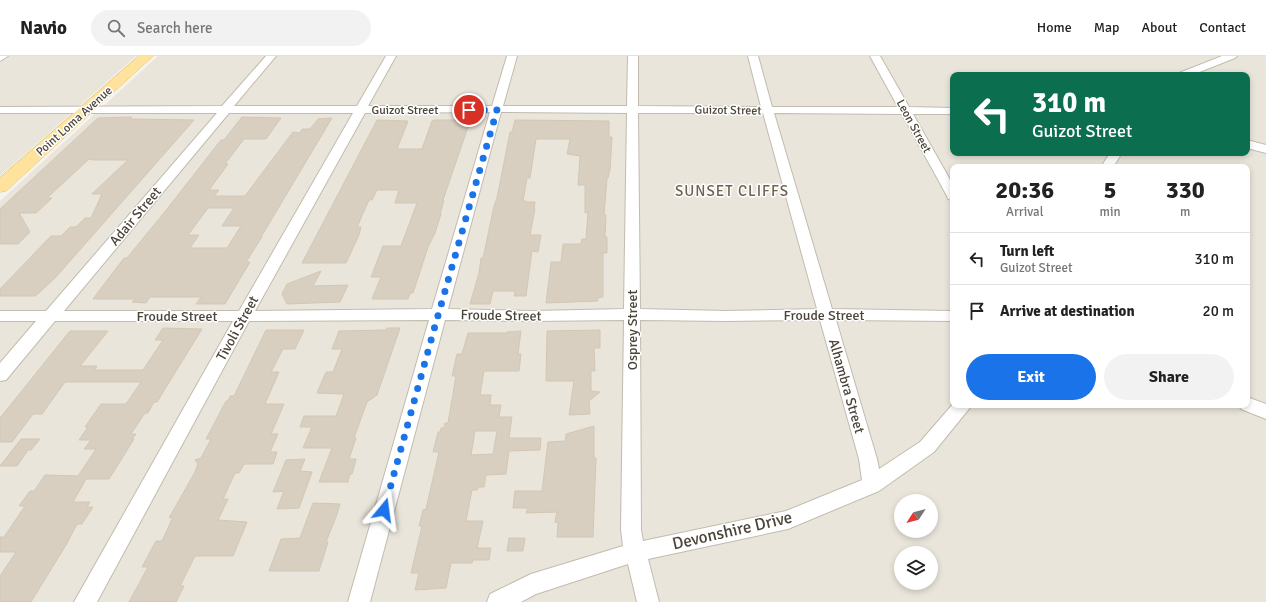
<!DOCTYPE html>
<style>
:root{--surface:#fff;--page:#f2f2f2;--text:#222;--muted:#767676;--line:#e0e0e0;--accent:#1a73e8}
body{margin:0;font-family:Signika,sans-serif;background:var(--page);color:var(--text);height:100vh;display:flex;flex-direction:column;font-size:15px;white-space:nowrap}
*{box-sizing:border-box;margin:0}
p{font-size:13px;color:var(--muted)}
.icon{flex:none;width:22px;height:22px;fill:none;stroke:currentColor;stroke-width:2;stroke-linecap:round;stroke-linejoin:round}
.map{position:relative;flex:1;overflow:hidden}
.drawer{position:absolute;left:950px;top:108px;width:300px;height:244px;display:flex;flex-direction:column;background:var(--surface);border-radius:8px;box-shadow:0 2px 6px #0003}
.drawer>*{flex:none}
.banner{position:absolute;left:950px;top:16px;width:300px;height:84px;border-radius:8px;box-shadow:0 2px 6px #0003;background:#0b6e4f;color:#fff;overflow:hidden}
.needle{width:26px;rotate:234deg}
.fabs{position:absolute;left:894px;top:438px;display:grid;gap:8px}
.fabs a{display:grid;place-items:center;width:44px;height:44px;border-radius:50%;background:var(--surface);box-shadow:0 2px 6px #0003;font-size:20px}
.pin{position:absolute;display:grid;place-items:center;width:34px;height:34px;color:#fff;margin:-17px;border:2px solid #fff;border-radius:50%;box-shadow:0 1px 4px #0007}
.me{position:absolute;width:44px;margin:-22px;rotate:16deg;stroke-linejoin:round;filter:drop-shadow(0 0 3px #0008)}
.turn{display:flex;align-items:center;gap:14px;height:84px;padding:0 16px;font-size:18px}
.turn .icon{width:52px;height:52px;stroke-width:2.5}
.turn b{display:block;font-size:28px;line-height:34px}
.eta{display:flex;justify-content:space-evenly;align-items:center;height:68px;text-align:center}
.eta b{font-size:24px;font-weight:700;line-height:28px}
.primary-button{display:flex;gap:8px;margin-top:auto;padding:8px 16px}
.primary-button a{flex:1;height:46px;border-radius:24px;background:var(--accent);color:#fff;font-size:16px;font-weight:700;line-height:46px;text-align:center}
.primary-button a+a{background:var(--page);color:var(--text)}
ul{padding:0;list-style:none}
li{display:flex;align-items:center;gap:12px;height:52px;padding:0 16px;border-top:1px solid var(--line)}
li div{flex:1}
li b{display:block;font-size:15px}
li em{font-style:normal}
header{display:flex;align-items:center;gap:24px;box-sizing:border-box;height:56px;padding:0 20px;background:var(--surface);border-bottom:1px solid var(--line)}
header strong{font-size:19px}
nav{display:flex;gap:22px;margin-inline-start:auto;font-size:14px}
.search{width:280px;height:36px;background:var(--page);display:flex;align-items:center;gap:10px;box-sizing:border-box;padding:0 14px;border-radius:22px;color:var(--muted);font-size:15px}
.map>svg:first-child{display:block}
.residential{fill:#eae5da;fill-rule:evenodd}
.building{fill:#d8cfc1;stroke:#d3c7b4;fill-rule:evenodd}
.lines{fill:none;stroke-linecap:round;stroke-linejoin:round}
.minor-casing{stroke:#c2bbae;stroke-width:2}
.major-casing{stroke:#e6c16a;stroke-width:1}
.minor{fill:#fff;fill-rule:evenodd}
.major{fill:#ffe39c;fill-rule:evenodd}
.route{stroke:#1a73e8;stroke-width:7;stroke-dasharray:0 12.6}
.labels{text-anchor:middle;stroke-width:3;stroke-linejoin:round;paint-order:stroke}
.far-street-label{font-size:12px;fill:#4b4439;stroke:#fff}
.street-label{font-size:14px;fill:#4b4439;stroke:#fff}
.neighbourhood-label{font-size:15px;letter-spacing:1px;fill:#6e6250;stroke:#fff}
.near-street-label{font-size:17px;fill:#4b4439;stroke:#fff}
</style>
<header>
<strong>Navio</strong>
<div class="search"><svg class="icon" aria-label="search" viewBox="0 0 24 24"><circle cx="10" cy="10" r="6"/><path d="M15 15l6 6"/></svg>Search here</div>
<nav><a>Home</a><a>Map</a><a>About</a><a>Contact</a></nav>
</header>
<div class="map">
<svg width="1266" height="546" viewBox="0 0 1266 546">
<rect width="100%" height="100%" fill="#f6f3ec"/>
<g class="residential">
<polygon points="0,0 136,0 0,120"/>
<path d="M158,0H1266V546H0V145ZM953,19H1247V97H953ZM953,111H1247V349H953ZM901,445H931V475H901ZM901,497H931V527H901Z"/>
</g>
<g class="building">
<polygon points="132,61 130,63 194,64 56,221 40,236 35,240 0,240 0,233 51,180 61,180 70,171 76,171 85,162 91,162 102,138 92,138 128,104 93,104 89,103 47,142 52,142 36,157 19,157 30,176 18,188 0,188 0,153 98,62"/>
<path d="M242,61L281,62L266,83H244L225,108H228L209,134H219L214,140H245L293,76L300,77L302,73H310L318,63L332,62L261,181H262L246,206H250L225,248H196L201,241H150L146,247L132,246L135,243H93L124,202H127L167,153L221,84H224L227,80ZM208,152H234L222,170H241L227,192H190L199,179H188Z"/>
<polygon points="377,64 408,65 397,93 422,93 432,65 434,64 466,64 465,68 469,68 443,144 444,144 440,158 441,158 435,177 428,191 413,237 410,237 408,243 372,243 381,221 371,221 383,190 401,190 417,147 395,147 399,134 377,134 372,144 369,144 357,171 361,171 359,179 346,207 302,207"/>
<polygon points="515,64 609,65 609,81 612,81 610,114 608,122 607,122 604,159 606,159 605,181 607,181 607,197 603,197 603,241 597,242 598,245 546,247 551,206 561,206 563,188 581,188 582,183 586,183 588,156 585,157 585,129 578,129 580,100 567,98 570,83 536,83 530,122 527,122 523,145 526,145 526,146 535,146 534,153 535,153 530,179 541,179 538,196 532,195 526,240 514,240 515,235 493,235 490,248 470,248 479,217 481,202 483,202 494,150 497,142 510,76 512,76"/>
<polygon points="321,215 313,230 348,229 340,246 287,248 282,238 287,228"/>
<polygon points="163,272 202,273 157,346 154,346 148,357 145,357 131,378 136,378 132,383 134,383 109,423 86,423 73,446 90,446 87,451 93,451 82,468 77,468 66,489 31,546 0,546 0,520 16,496 0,496 0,481 4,481 25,450 19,450 30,435 34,435 45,419 78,420 96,393 84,393 91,384 79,384 88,371 85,371 101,348 126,348 141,326 65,326 42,358 33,358 12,386 0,386 0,362 70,275 108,275 80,310 97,310 95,314 143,314 163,284 155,284"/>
<polygon points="387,272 400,272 377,339 367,346 354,382 356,382 349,403 356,403 352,418 350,418 348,426 319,426 332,392 303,392 312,371 300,371 304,360 336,360 344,338 317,337 326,316 333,316 342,293 332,293 339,275 386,274"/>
<polygon points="266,274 304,274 295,293 283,293 271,316 279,316 265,348 284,348 271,378 278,378 270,396 277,396 273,408 244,408 239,417 235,417 223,443 228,443 218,464 247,466 233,500 195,500 180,530 184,530 176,546 129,546 148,511 142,511 156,485 162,485 173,461 169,462 195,416 198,408 195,404 201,402 211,383 206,383 226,345 228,345 230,340 234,340"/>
<polygon points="600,274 600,292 594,292 595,315 591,315 591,335 600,336 589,345 590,358 569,359 574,325 546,325 547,275"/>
<path d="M521,275L518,298H521L519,315H484L480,339H491L490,349H501L499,361H512L509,382H541L540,394L509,395L506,418L486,419L484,431H478L477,434H472L466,465H483L477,492H491L489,504H473L472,507H451L446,532L415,534L419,517H411L422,470H419L423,454L426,453L439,396H433L438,376H440L441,372H444L445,367H448L456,320H452L457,298H462L468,277H507V276ZM475,375H497L493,398L471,399Z"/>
<polygon points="594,370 594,402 596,402 593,481 557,481 558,467 555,466 557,456 526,457 528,452 513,452 515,435 542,435 548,386 565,385 566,378"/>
<polygon points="21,383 40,383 31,394 28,394 17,410 0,410"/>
<polygon points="305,403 300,415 312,416 299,452 277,453 284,435 273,436 286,404"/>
<polygon points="313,447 340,448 336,461 326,486 328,486 319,515 269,515 281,483 300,482"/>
<polygon points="509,482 525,482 523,495 507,495"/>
</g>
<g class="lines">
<g class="minor-casing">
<g id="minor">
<polygon points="0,0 8,0 0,5"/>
<path d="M266,0H276L234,50H357L386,0H396L368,50H492L507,0H517L503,50H627L628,0H638V50L761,51L748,0H758L772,51H898L870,0H880L909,51L953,52V58H913L953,129V144L948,143L947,140L902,58L774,57L832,253L953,255V265L836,264L877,403L879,413L920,386L953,348L972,349L934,396L879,435L788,473L648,503L659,546H637L628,508L536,538L521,546H487L490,538L531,518L623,490L621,474L624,264L533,265L445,264L370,546H348L429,264L249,265L97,546H74L233,265H55L6,324L0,325V307L36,265H0V255H46L217,57H0V51L222,50ZM490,56L432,253L255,255L365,57ZM501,56L627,57L624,253L533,255L448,253ZM229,57H353L239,255H64ZM638,57H763L817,253L726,255L640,253ZM640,264L726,265L820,264L859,403L862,424L786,455L643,485L641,474Z"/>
<polygon points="1222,0 1237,0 1235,2 1192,19 1178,19 1179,17"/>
<polygon points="1247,84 1266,89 1266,97 1247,92"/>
<polygon points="1110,97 1122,97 1113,111 1101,111"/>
<polygon points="1247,341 1266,348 1266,363 1241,353 1239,349 1247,349"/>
</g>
</g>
<g class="major-casing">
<polygon id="major" points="139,0 153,0 6,135 0,136 0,122"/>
</g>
<use href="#minor" class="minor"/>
<use href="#major" class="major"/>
</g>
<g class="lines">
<polyline class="route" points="384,454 435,270 497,54 469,54"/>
</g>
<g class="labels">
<g class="far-street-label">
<text x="405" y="58">Guizot Street</text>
<text transform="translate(728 54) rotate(1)" y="4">Guizot Street</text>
<text transform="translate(74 65) rotate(-42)" y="4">Point Loma Avenue</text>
<text transform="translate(914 70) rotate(61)" y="4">Leon Street</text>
</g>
<g class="street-label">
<text transform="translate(135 160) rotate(-50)" y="5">Adair Street</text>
<text transform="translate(501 259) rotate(1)" y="5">Froude Street</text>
<text x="824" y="264">Froude Street</text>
<text x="177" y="265">Froude Street</text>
<text transform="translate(237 272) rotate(-61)" y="5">Tivoli Street</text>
<text transform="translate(632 274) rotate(-90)" y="5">Osprey Street</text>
<text transform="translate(847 330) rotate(74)" y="5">Alhambra Street</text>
</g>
<g class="neighbourhood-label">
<text x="732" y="140">SUNSET CLIFFS</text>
</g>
<g class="near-street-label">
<text transform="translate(732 474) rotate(-13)" y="6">Devonshire Drive</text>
</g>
</g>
</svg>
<div class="fabs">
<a><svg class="needle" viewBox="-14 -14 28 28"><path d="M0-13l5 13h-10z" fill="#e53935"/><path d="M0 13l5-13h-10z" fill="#767676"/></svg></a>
<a><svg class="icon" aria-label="layers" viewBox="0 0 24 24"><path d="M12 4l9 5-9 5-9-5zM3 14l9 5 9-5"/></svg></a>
</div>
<div class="pin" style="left:469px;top:54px;background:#d93025"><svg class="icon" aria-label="arrive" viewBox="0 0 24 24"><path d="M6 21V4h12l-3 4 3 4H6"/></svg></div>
<svg class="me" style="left:384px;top:454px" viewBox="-20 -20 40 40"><path d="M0-17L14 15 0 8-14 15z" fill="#1a73e8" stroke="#fff" stroke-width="4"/></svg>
<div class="banner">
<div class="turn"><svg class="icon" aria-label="left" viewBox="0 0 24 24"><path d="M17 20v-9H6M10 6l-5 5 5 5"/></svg><div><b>310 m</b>Guizot Street</div></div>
</div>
<section class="drawer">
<div class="eta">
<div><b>20:36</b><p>Arrival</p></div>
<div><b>5</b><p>min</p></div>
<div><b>330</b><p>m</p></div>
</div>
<ul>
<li><svg class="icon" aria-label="left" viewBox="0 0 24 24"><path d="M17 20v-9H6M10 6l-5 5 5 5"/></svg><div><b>Turn left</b><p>Guizot Street</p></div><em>310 m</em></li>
<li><svg class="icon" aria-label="arrive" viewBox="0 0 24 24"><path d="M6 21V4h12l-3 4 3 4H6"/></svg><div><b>Arrive at destination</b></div><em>20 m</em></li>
</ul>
<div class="primary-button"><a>Exit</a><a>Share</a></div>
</section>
</div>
